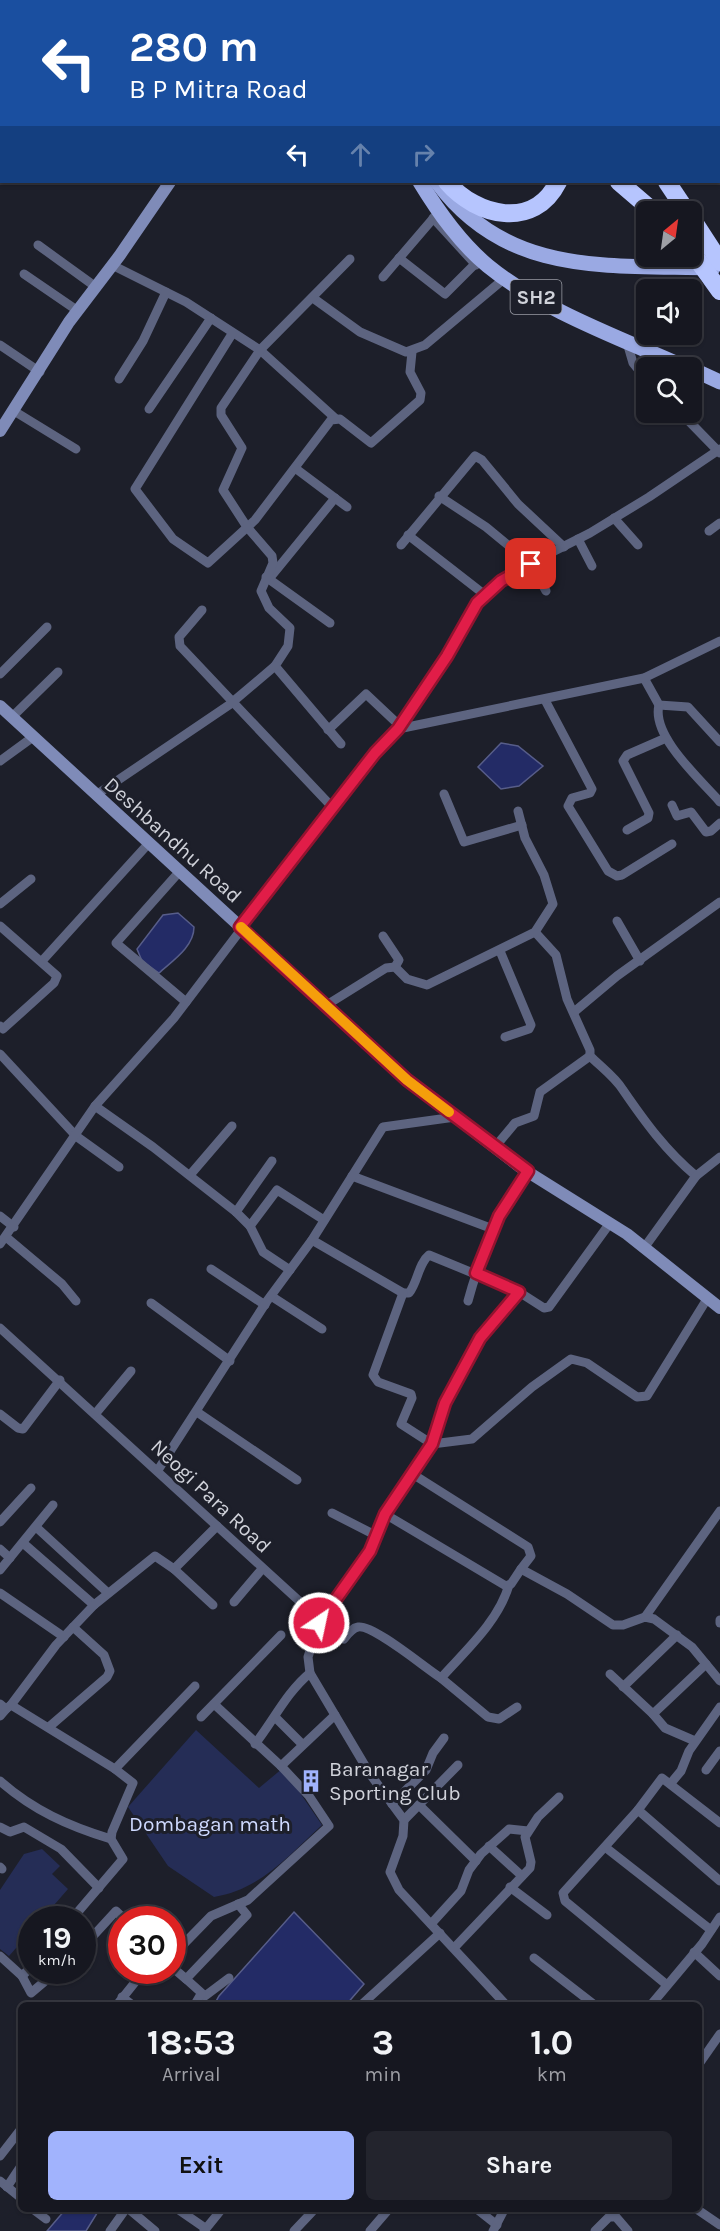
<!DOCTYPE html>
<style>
:root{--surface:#161720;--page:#23242d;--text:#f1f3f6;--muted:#9e9fa5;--line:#35363e;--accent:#a1b3fd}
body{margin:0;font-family:Karla,sans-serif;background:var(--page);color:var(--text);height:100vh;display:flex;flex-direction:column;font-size:22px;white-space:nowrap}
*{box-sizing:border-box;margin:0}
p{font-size:20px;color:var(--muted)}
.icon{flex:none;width:33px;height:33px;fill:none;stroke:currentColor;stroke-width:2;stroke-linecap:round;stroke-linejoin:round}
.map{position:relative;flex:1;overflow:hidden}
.details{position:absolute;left:18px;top:2002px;width:684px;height:210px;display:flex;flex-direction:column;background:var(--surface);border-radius:9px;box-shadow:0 2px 4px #0004,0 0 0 2px var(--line)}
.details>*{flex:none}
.banner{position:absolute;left:0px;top:0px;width:720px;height:183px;box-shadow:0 2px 4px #0004,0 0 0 2px var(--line);background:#1a4fa0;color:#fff;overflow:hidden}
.needle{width:39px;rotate:29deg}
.controls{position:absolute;left:636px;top:201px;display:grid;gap:12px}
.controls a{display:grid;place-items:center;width:66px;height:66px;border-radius:9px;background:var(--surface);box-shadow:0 2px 4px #0004,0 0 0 2px var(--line);font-size:30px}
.speed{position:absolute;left:18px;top:1906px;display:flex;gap:12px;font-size:30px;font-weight:700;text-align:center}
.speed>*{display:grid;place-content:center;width:78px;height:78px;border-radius:50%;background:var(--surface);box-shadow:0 2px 4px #0004,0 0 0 2px var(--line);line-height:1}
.speed small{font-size:15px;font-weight:400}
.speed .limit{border:9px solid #d22;background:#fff;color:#111}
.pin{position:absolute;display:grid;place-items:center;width:51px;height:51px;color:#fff;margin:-26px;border-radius:12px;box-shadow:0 3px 9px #0006}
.me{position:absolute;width:66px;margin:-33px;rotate:34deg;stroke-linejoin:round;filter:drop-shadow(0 0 4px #0008)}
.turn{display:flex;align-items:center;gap:21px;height:126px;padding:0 30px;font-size:27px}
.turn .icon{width:78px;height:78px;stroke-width:2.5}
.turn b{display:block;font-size:42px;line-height:51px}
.lanes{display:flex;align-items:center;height:57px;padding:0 30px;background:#0003;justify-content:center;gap:30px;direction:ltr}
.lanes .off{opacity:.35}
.eta{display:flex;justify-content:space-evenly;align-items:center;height:102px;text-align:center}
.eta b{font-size:36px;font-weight:700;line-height:42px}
.action{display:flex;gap:12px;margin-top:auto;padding:12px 30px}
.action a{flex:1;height:69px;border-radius:9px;background:var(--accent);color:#111;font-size:24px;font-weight:700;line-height:69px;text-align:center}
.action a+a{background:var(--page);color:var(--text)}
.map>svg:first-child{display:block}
.green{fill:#252d56}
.water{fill:#232b66;stroke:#575d89;stroke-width:1.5}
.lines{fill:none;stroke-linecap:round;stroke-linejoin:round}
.street{stroke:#5d6480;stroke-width:9}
.secondary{stroke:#7f8bb8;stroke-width:12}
.primary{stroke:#9aa9e3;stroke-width:15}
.highway{stroke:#b6c5fe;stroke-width:18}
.route-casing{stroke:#92132f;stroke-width:15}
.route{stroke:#e11d48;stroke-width:10}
.slow{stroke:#f59e0b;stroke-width:10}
.labels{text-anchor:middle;stroke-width:6;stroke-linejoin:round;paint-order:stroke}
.shield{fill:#1d1f2a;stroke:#9a9ca5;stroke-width:1.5}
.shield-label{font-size:20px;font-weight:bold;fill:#d0d2da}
.street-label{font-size:21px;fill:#d0d2da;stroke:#1d1f2a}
.poi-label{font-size:21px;fill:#d0d2da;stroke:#1d1f2a;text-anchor:start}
.park-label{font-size:21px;fill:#cfdaff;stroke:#1d1f2a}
</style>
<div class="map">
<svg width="720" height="2231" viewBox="0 0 720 2231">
<rect width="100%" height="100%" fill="#1d1f2a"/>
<g class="green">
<path d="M196,1730L259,1788L283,1768L322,1825C289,1855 260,1890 214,1897L168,1866L128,1807Z"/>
<polygon points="42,1849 60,1866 52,1874 68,1889 41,1920 32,1920 31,1931 9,1956 0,1949 0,1890 24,1854"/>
</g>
<g class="water">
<polygon points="501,743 518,746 543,766 519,786 501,789 478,767"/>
<path d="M178,913L194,927C194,947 172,961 159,973L142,961L137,949L163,915Z"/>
<polygon points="294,1912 364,1984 346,2005 214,2005 219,1996"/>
<polygon points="65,2210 99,2210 86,2231 47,2231"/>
</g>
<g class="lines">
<g class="street">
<polyline points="101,2 112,0"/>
<polyline points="0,19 2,18"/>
<polyline points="0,39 2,38"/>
<polyline points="433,218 476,265"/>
<polyline points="38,245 96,287"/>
<polyline points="399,258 445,294 475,264"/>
<polyline points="112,265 186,302 260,350 335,418"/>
<polyline points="24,274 78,311"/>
<polyline points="383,277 437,214"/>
<polyline points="313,298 360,332 406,352 425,345 505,278"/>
<polyline points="232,334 135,489 173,539 208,563 255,520 331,420 340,419 371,443 420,400 421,393 410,372 412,352"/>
<polyline points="626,339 633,363 646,379"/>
<polyline points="0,345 40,372"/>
<polyline points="119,379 143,341 166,292"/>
<polyline points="149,409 211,318"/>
<polyline points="14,411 76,449"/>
<polyline points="680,412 720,453"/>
<polyline points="295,468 347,507"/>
<polyline points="439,496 486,527 531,564 546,591"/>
<polyline points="614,518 638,545"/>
<polyline points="709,531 720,523"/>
<polyline points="408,535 485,595"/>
<polyline points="578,539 592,566"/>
<polyline points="401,545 475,456 482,460 518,504 564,547"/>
<polyline points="266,577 330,623"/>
<polyline points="269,579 335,498"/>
<polyline points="202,610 179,637 180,646 334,809"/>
<polyline points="0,674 47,627"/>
<polyline points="644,678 659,705 688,707 720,742"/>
<polyline points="545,700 592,789 590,793 572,798 568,806 608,871 617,876 622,875 672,844"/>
<path d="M659,705C651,736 701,780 720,802"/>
<polyline points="12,717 58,672"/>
<polyline points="398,729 644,678 720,641"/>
<polyline points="328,730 366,694 400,726"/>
<polyline points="341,744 275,666 288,646 290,628 269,608 261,591 273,563 272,556 247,527 223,490 242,448 221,415 221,408 260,350 350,259"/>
<polyline points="0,761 33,737"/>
<polyline points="444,794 464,842 522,825"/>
<polyline points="96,795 229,705 275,666"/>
<polyline points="672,805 677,816 691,812 706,832 711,831 720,823"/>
<polyline points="627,830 648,818 649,813 623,761 627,755 666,738"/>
<polyline points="180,871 116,943 186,1002"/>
<polyline points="0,904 31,879"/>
<polyline points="617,921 640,961"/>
<polyline points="0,926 57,976 54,983 3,1029 0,1026"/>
<path d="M535,932L556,955L567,999L590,1050V1056C601,1067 615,1077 623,1090C645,1122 666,1151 696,1176"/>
<polyline points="383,936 399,960 395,967"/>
<polyline points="500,951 531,1025 529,1029 505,1037"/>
<polyline points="42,961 149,843"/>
<polyline points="325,1006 386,968 395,967 407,979 427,985 535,932 553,904 544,875 525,838 518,811"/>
<polyline points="574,1012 617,976 720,902"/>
<polyline points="0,1054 76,1136 119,1167"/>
<polyline points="95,1106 153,1147 236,1212 250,1226 263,1252 290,1270"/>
<polyline points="495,1147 515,1123 534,1116 540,1092 590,1056"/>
<polyline points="190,1175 232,1126"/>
<polyline points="352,1176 493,1229"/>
<polyline points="236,1212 272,1161"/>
<polyline points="0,1216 14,1227"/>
<polyline points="250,1226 277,1190 324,1220"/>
<polyline points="6,1237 62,1284 76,1301"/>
<path d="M312,1240L403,1293H409C418,1282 418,1264 429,1255L519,1292L544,1308L549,1307L610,1223"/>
<polyline points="0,1244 95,1106 174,1018 375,753 398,729 485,595 515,571 590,533 649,497 720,449"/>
<polyline points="644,1248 696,1176 720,1157"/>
<polyline points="211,1269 265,1305"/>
<path d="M403,1293L373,1375L378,1382L411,1394L412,1398L401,1424L432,1444C452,1378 475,1344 519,1292"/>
<polyline points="271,1296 322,1329"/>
<path d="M468,1301C482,1249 499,1216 528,1171"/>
<polyline points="151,1303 230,1361"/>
<polyline points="0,1328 320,1620 308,1657 310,1673 370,1774 404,1820 403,1836 390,1872 399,1890 507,2006"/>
<polyline points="197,1412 297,1480"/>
<polyline points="96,1413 131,1371"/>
<polyline points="0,1414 18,1428 23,1429 60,1380"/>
<polyline points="158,1470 267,1301 312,1240 383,1127 455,1117"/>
<polyline points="411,1473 528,1547 531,1556 521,1569 567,1594 613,1625 623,1625 645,1617 654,1619 692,1647 720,1681"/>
<polyline points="332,1513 377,1536"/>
<polyline points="385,1514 506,1586 511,1584 521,1569"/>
<polyline points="0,1522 31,1488"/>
<polyline points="36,1527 108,1593"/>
<polyline points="23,1543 94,1605"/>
<polyline points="0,1549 10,1558"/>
<polyline points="174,1569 213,1605"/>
<polyline points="0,1570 53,1505"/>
<polyline points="0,1593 64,1637"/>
<polyline points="234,1602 262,1569"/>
<polyline points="645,1617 720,1511"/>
<polyline points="320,1620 370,1551 385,1514 432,1444 472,1439 532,1387 571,1359 587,1363 637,1397 647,1396 707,1299"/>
<polyline points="720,1620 720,1623"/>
<path d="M319,1623L344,1639C348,1634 352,1628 358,1627C373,1624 425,1668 441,1678C466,1650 498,1622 509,1585"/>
<polyline points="610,1674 653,1714 706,1664"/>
<polyline points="441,1678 488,1717 499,1719 517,1707"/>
<polyline points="623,1687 677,1635"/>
<polyline points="0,1704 6,1709 0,1716"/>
<polyline points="214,1704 281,1766"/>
<polyline points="11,1705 56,1645 94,1605 155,1556 174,1569 217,1526"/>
<polyline points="6,1709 11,1705 115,1769 133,1783 112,1832 111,1839 123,1859 71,1920"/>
<polyline points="653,1714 665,1728 695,1741"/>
<polyline points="201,1717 281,1635"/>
<polyline points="276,1718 302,1744"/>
<polyline points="49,1727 107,1677 110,1671 104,1655 73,1627"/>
<path d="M255,1744C274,1720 286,1693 310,1673"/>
<polyline points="115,1769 195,1686"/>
<polyline points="706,1770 720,1751"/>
<path d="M0,1781C33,1810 68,1826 111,1839"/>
<polyline points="671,1783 681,1771 689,1751 720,1707"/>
<polyline points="392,1804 426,1770 433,1753 444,1738"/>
<polyline points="419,1805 476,1861"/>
<polyline points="638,1810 720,1881"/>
<polyline points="404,1820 458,1765"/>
<polyline points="0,1827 10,1832 24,1827 61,1849 99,1888"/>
<polyline points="489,1846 522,1876"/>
<polyline points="605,1847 711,1930"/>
<polyline points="0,1867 2,1869"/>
<polyline points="510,1887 547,1915"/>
<polyline points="431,1924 461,1891 469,1870 481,1854 509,1829 528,1831"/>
<polyline points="82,1948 116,1911 125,1920"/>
<polyline points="454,1948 530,1868 531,1862 525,1837 538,1817 559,1797"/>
<polyline points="694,1952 720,1976"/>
<polyline points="0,1956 22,1976 32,1966"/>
<polyline points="172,1956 211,1916 248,1900 329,1826 309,1796 281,1766 335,1715"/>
<polyline points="534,1958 596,2006"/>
<polyline points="172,1967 186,1979 247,1915 238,1904"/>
<polyline points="22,1976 31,1993 57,1971"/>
<polyline points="186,1979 205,1996 229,1978"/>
<polyline points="667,1985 565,1901 563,1893 638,1810 662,1778 720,1823"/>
<polyline points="122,1997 134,2006"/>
<polyline points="116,2006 144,1971"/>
<polyline points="194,2006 201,1994"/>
<polyline points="360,2006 440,1933"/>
<polyline points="650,2006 702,1944 720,1917"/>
<polyline points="699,2064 720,2034"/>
<polyline points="0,2156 21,2129"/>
<polyline points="0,2181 21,2198"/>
<polyline points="7,2187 21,2166"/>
<polyline points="34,2210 46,2219"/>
<polyline points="130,2210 155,2231"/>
<polyline points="179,2210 205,2228"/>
<polyline points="478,2210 497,2225"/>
<polyline points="698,2210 720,2225"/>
<polyline points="110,2231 125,2210"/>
<polyline points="204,2231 221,2210"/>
<polyline points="294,2231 312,2212 309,2210"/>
<polyline points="370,2231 388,2210"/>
<polyline points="493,2231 504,2210"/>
<polyline points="595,2231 609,2217 616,2217 628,2231"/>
</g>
<g class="secondary">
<polyline points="248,2 249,0"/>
<polyline points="0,431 69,322 120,255 170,182"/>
<polyline points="0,706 407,1080 520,1167 627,1234 720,1308"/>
</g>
<g class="primary">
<polyline points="320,0 321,2"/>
<polyline points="339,0 340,2"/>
<path d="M420,182C439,213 460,243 488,266C543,311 623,339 687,368"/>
<path d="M437,182C507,277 608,265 713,268"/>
<polyline points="692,369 720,382"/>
</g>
<g class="highway">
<polyline points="355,0 357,2"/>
<polyline points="390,0 393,2"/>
<polyline points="443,0 445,2"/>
<polyline points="503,0 507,2"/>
<polyline points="575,2 576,0"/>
<polyline points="718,37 720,37"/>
<polyline points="718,100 720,100"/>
<path d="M447,182C477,217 534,230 558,182"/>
<polyline points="619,182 654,212"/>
<polyline points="667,182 687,212"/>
<polyline points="692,219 720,262"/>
<polyline points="692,252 720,291"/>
</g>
</g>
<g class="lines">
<g class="route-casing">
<polyline id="route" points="319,1623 370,1551 385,1514 432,1444 445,1403 480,1338 519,1292 476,1273 499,1216 528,1171 407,1080 240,927 375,753 398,729 447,656 477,603 501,581 531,564"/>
</g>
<use href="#route" class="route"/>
<polyline class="slow" points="241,927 407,1080 449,1112"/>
</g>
<defs>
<g id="building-bare" transform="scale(1.8)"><path d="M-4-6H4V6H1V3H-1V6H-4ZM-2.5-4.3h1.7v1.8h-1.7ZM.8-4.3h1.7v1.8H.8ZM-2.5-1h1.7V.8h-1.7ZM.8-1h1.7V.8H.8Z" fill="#a1b3fd" stroke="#1d1f2a" stroke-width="2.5" paint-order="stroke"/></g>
</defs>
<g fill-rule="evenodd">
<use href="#building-bare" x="311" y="1781"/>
</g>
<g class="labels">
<rect class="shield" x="510.5" y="280" width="51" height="34" rx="4.5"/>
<g class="shield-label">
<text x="536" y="304">SH2</text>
</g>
<g class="street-label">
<text transform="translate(173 840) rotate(42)" y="7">Deshbandhu Road</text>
<text transform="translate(211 1496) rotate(43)" y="7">Neogi Para Road</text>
</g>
<g class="poi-label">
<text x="329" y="1776">Baranagar<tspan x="329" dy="24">Sporting Club</tspan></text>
</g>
<g class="park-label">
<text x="210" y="1831">Dombagan math</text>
</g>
</g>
</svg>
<div class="controls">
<a><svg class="needle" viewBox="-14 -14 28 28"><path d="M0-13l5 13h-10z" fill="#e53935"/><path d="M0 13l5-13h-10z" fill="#9e9fa5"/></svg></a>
<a><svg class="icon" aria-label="sound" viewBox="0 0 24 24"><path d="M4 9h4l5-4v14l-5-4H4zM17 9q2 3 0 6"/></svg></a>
<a><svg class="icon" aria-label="search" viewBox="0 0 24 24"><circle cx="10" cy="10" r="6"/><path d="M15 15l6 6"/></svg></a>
</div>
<div class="speed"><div>19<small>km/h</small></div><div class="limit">30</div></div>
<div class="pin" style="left:531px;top:564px;background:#d93025"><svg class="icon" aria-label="arrive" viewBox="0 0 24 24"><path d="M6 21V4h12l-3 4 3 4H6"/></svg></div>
<svg class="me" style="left:319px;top:1623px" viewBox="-20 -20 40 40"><circle r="17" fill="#e11d48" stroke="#fff" stroke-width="3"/><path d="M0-11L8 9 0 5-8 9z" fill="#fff"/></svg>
<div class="banner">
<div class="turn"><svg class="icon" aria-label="left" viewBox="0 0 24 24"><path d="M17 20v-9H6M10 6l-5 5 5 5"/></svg><div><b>280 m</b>B P Mitra Road</div></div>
<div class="lanes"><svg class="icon" aria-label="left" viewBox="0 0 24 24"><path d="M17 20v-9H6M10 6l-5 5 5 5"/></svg><svg class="icon off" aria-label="ahead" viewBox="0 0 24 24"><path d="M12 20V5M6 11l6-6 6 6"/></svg><svg class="icon off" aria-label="right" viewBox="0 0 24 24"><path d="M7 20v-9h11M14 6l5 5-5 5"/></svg></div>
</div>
<section class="details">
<div class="eta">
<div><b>18:53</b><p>Arrival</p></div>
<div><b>3</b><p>min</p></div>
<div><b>1.0</b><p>km</p></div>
</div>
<div class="action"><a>Exit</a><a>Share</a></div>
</section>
</div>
